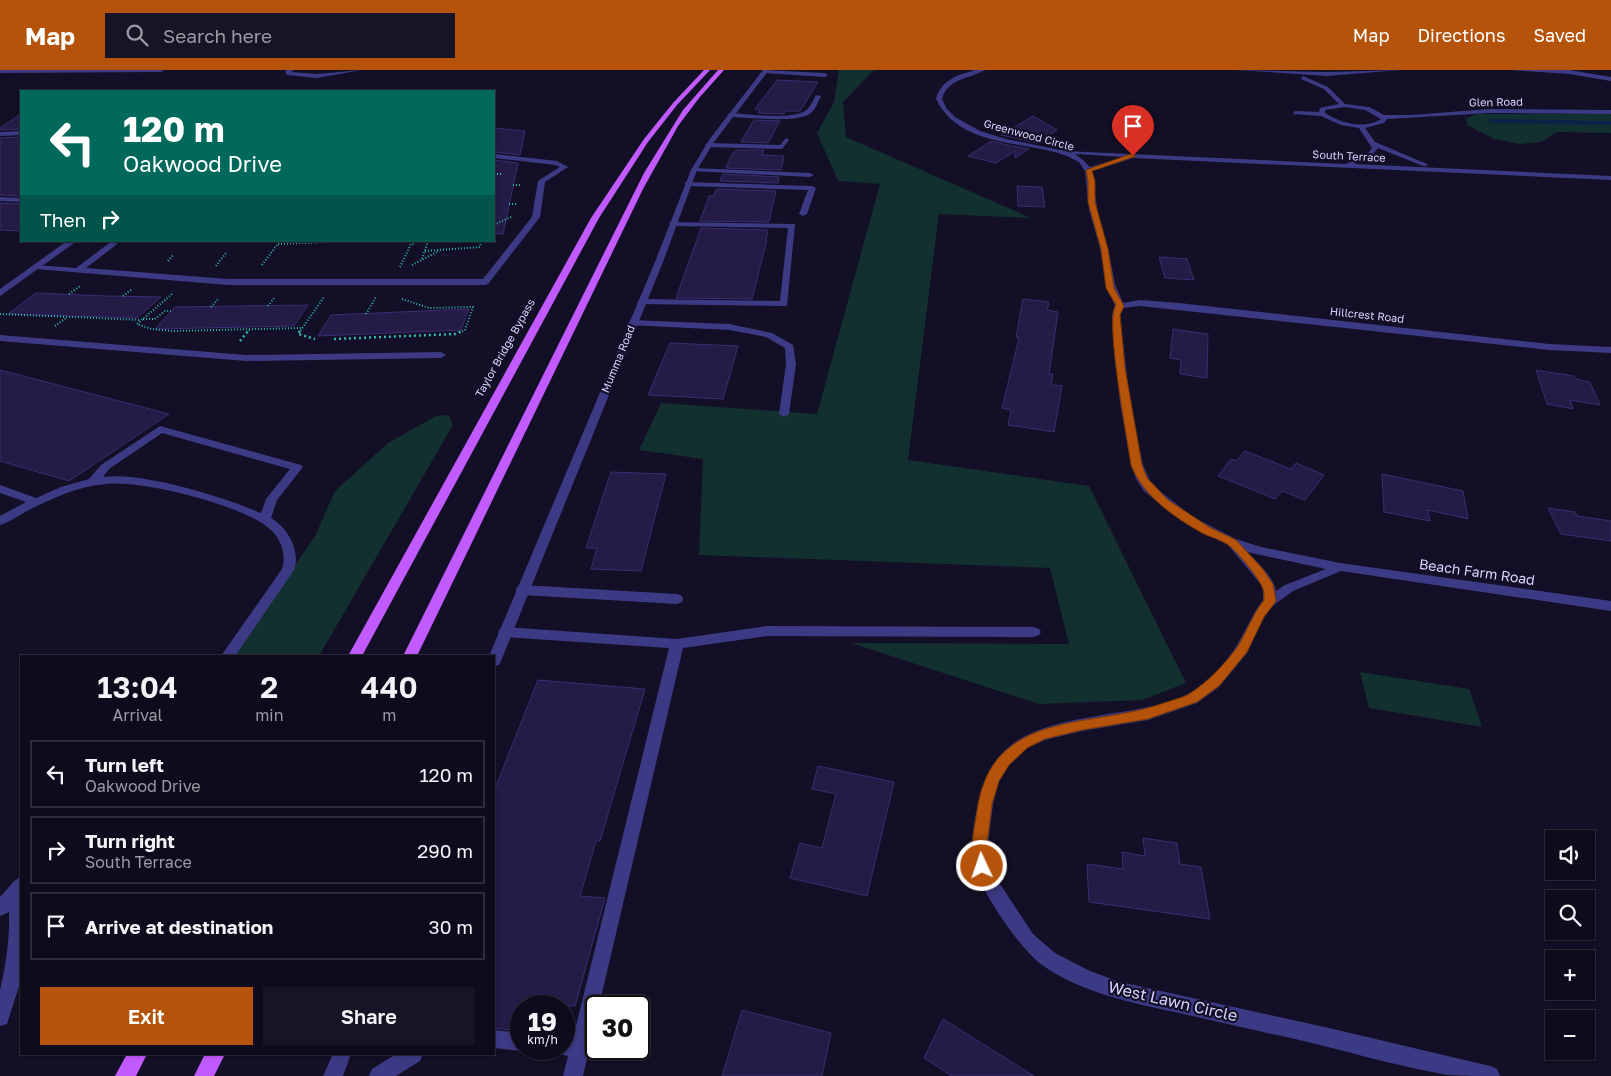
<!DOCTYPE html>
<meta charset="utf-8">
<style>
:root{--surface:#0e0b1c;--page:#171425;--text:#f1f3f6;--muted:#9b9ba3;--line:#2e2b3b;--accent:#b45309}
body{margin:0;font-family:"Golos Text",sans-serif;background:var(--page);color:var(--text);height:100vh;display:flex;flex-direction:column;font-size:19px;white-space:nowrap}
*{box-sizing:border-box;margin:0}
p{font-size:16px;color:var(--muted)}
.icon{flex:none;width:28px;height:28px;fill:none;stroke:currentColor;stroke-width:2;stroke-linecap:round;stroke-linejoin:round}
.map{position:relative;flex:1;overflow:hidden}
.drawer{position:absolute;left:20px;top:585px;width:475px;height:400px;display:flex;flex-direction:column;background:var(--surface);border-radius:0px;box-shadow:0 1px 4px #0004,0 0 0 1px var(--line)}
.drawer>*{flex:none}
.top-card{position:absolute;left:20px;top:20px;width:475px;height:152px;border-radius:0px;box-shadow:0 1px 4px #0004,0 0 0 1px var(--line);background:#00695c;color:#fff;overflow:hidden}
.tools{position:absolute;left:1545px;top:760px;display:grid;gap:10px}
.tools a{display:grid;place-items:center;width:50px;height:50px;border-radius:0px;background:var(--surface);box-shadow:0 1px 4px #0004,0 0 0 1px var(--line);font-size:25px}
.speed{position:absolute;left:510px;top:925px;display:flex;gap:10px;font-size:25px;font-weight:700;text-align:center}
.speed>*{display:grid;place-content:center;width:65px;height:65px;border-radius:50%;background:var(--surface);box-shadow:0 1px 4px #0004,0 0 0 1px var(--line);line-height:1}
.speed small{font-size:12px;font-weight:400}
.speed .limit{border:2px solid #111;border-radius:8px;background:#fff;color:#111}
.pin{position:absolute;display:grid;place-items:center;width:42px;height:42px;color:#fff;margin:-51px -21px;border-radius:50% 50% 50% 0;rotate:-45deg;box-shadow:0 0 5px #0007}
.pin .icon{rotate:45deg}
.me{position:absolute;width:55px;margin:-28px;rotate:357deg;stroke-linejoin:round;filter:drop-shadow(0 0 4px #0008)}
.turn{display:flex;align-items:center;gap:18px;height:105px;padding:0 20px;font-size:22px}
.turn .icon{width:65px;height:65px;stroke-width:2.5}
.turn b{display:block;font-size:35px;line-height:42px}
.then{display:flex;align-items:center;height:48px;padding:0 20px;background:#0003;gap:10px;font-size:19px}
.eta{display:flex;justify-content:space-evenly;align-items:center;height:85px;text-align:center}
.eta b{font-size:30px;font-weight:600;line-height:35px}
.cta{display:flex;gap:10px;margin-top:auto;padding:10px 20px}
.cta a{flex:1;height:58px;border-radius:0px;background:var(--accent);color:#fff;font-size:20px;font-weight:600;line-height:58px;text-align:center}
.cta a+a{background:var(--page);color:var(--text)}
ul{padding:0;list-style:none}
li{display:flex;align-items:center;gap:15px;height:68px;margin:0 10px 8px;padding:0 10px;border:2px solid var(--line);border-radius:0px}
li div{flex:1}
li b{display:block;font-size:19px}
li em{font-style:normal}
header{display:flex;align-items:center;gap:30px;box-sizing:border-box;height:70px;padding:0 25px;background:var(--accent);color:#fff}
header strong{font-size:24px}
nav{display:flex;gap:28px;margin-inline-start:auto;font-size:18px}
.search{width:350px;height:45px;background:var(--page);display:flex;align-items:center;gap:12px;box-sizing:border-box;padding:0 18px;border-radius:0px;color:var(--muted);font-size:19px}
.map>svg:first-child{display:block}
.green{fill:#12302f}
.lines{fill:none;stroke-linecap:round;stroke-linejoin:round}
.stream{stroke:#0c2248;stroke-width:4}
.building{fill:#241b47;stroke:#3b2d73}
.path-far1{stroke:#2fb8b0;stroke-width:2;stroke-dasharray:1 2;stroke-linecap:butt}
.path{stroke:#2fb8b0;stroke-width:2.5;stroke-dasharray:2 3;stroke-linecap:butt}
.lane{fill:#3d3a85;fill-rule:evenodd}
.street{fill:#3d3a85;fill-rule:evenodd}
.primary{fill:#c25bff;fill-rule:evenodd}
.route{fill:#b45309;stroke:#753606}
.labels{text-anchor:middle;stroke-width:4.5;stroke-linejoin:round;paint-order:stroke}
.far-street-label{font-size:11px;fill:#d9d4ff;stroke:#130f26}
.street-label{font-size:14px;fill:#d9d4ff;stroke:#130f26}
.near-street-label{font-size:16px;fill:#d9d4ff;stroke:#130f26}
</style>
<header>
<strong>Map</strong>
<div class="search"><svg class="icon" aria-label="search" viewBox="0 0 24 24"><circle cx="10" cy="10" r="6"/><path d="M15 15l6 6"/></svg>Search here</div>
<nav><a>Map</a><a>Directions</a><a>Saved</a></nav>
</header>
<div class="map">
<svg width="1611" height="1006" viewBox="0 0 1611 1006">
<rect width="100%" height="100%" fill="#130f26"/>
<g class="green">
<polygon points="839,0 877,0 873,1 843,32 846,67 1031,148 939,144 908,390 1089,416 1186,613 1142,630 1039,634 851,573 1069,574 1050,498 699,485 703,389 639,380 661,333 817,344 880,114 838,111 817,63 834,32"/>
<polygon points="1476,44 1611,44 1611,63 1557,62 1541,72 1520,74 1494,69 1467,55 1466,49"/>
<polygon points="449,345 453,355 319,586 234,586 315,466 335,421 388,373 436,346"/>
<polygon points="1360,602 1469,619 1482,657 1369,638"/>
</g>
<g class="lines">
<polyline class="stream" points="1491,51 1611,53"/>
</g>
<g class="building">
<polygon points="777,10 818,12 800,41 785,41 784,44 780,44 758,43 760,40 755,39"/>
<polygon points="21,44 21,59 0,60 0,58"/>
<polygon points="1033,46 1057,60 1037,73 1001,65"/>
<polygon points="754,50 780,51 768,73 741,72"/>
<polygon points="494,58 525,61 520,85 494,82"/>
<polygon points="21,67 21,126 0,125 0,68"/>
<polygon points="991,71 1012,76 1029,79 1015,88 1015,81 996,93 968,86"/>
<polygon points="737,80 764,80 762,85 784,86 781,100 726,98 732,84"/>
<polygon points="494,90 518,93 503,164 494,163"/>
<polygon points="723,104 779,107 778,113 720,111"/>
<polygon points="1017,116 1042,117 1045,137 1018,136"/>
<polygon points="717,119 776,121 769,152 700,151 709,126 713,126"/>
<polygon points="0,133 21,134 21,161 0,160"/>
<polygon points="701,158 768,160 766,169 767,169 752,229 676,228"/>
<polygon points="1159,187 1187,189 1194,210 1165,208"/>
<polygon points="36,223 106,226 161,227 137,248 8,244"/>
<polygon points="1023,229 1049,232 1047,240 1058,242 1049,304 1053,304 1051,315 1062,316 1054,362 1008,355 1011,340 1002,338 1019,268 1016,267"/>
<polygon points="308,235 294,256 155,259 175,237"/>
<polygon points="469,239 461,260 318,266 331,245"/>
<polygon points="1173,259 1208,264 1207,308 1180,304 1181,290 1170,288"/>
<polygon points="670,273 738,276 723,329 648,325"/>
<polygon points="0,300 169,344 69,411 0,391"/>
<polygon points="1536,300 1574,306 1576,309 1590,312 1600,335 1570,330 1573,339 1547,334"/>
<polygon points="1245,381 1291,399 1296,393 1324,405 1305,430 1282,421 1275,429 1218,406 1231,389 1236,391"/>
<polygon points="611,402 666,404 641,501 591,499 597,478 586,478"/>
<polygon points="1382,404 1463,421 1468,449 1428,440 1430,451 1384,442"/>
<polygon points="1548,438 1575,442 1577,446 1611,451 1611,471 1561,464"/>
<polygon points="538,610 645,619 600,771 596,771 580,826 605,828 575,936 521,936 521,961 494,958 494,721"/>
<polygon points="818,696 894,712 867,826 790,808 800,773 822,778 836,724 812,719"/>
<polygon points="1143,768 1177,773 1180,794 1201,797 1210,849 1089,832 1087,794 1123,799 1122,782 1145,786"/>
<polygon points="742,940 831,963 822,1006 722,1006"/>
<polygon points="943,949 1034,1006 952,1006 924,988"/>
</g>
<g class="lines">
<g class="path-far1">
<polyline points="494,104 502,104"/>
<polyline points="513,115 520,115"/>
<polyline points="509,134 516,134"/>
<polyline points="494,155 513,146"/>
<polyline points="375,171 375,173"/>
<polyline points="278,174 353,171"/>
<polyline points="425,181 480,177 481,171"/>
<polyline points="422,189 428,171"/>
<polyline points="168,191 173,185"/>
<polyline points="262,195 280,171"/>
<polyline points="412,195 439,181"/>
<polyline points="216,196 226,183"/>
<polyline points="400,197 411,174 414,174 416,171"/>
<polyline points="69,224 80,216"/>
<polyline points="172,224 137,254 151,259 173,261 302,258"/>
<polyline points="123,226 131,220"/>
<polyline points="402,229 429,238 473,237 465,260 459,263"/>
<polyline points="268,236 274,228"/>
<polyline points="211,237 219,228"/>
<polyline points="0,244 141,250"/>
<polyline points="366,244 376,227"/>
<polyline points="143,249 155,249 165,241 171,241"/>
<polyline points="55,256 66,248"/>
<polyline points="247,263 249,260"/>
<polyline points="299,263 324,227"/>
</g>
<g class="path">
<polyline points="300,261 298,264 315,269"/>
<polyline points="334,269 455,264 462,261"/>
<polyline points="240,271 248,261"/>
</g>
<g class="lane">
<polygon points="287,0 294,0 291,2 317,4 362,0 317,8 287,5 285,2"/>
<polygon points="763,0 825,3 828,5 825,7 765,3"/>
<path d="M816,25L821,26C818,31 816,39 811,43C797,54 748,47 730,47L727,45L730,43C747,44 792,50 805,41C810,38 813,30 816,25Z"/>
<polygon points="786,68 789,70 782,79 708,77 705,75 708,73 780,75"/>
<polygon points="494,84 557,91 568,97 545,112 540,147 488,214 485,215 228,215 36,199 32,197 36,195 76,198 112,171 121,171 86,198 228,209 483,209 532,147 538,111 560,97 555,95 494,88"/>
<polygon points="694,98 810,103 814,105 810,107 692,101 691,100"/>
<polygon points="685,112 812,116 816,118 807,144 803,146 799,144 808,120 688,116 685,116"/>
<polygon points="670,152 795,154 787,236 638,234 637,232 641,229 780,231 788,158 673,156 669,154"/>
<polygon points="632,250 729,254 772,263 793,275 796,294 789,344 784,347 779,344 786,294 785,278 766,267 729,260 629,255 627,253"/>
<polygon points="0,265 246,285 441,282 446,285 441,288 246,291 0,271"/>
<path d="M160,356L301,395L303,397L277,430L271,448C288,458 301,481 294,500L235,586H221L282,499C287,484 280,465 266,456C237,434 142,410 106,414C78,416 51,429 27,441C18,446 10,452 0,455V446L26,432L0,423V415L36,428L61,417L89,409L101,395ZM162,363L290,399L266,429L261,443C223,427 144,402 103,407L109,399Z"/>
<polygon points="522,515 677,524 682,526 683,529 682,532 677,534 522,525 517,523 516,520 517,517"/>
<polygon points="768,556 1034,557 1039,559 1041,562 1039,565 1034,567 768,566 683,578 599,936 596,936 596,948 583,1006 563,1006 568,986 557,983 556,979 564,979 564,967 573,968 669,578 505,567 500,565 498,562 500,559 505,557 677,569"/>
<path d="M21,807V910L7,954L0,956C0,945 0,932 0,920C6,894 10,869 9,842L0,846V827C7,821 12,810 21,807Z"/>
<polygon points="494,960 521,963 521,979 528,979 521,981 494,978"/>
<polygon points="396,984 423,984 420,991 396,1006 369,1006 372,999"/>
</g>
<g class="street">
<polygon points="0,0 164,0 161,2 0,3"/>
<polygon points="763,0 769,0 714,72 697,100 663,192 501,591 499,595 494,596 494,586 489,586 655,192 691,100 709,70"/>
<path d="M975,0H985C969,9 948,8 942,29L947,39L955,47L980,61L1006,69L1065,81L1346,94L1369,82L1372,78L1359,58L1341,55L1321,46L1293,44L1295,41L1319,42L1320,38L1339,34L1324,19L1301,9L1303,6L1328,17L1345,34L1369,37L1384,45H1412L1489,39L1611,40V44L1489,43L1387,49L1384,53L1365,58L1375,72L1427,94V96H1423L1378,78L1373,84L1354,94L1611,106V110L1133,88L1092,101L1098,145L1108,178L1115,214L1123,233L1140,230L1179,233L1549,274L1611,277V283L1549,280L1140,236L1123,238L1120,245L1130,333L1143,395L1152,415L1193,447L1236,469L1261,477L1340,493L1611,531V541L1341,501L1293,521L1275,534L1264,546L1247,583L1219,617L1197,633L1148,650L1082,661L1045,670L1027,678L1009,695L999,711L993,734L987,782L990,795L1000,814L1033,864L1055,883L1090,901L1120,912L1329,958L1490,996L1497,999L1500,1006C1483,1006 1464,1006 1448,1005C1395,996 1343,980 1291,968C1253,960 1216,951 1179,943C1132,933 1082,923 1042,895C1019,878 973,812 971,783C971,776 973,768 973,762C977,735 981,711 997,689C1035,639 1131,651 1186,625C1206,616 1226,593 1237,575C1247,559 1252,544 1263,530V517L1228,475L1185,453L1144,421L1136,409L1131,395L1120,333L1112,245L1115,236L1106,214L1100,178L1089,140L1085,101L1079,92L1067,86C1023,70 960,78 936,29C941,10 958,5 975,0ZM1345,37L1365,40L1381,49C1365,60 1340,53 1325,43V40ZM1075,84L1124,87L1090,97L1083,90ZM1247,482L1326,499L1285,515L1276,521C1274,507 1257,492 1247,482Z"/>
<polygon points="1236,0 1327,2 1401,0 1327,6"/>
<polygon points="1510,0 1569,0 1611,7 1611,11 1569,4"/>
<polygon points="21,61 21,65 0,66 0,62"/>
<polygon points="0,127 21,128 21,132 0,131"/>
<polygon points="67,171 77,171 0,226 0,219"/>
<polygon points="333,984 351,984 343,1006 323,1006"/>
</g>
<g class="primary">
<polygon points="704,0 710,0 677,35 648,72 599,148 362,586 348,586 591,148 644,69 673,33"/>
<polygon points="718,0 724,0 699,28 678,56 643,119 417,586 403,586 644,103 683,40"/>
<polygon points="127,984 147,984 136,1006 115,1006"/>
<polygon points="205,984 225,984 214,1006 194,1006"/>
</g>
</g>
<path class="route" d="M1131,84L1136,86L1092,101L1095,111V132L1108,179L1114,218L1124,236L1120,245L1125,298L1142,395L1147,408L1168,430L1209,457L1236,470L1262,498L1273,514L1276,531L1264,547L1247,582L1219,616L1197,632L1148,649L1082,660L1045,669L1027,678L1009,695L999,711L992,734L986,782L989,796L987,801L982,803L976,801C968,783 974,761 977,741C991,638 1091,659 1164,633C1172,630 1182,628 1189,624C1208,612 1225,594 1238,576C1247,561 1253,544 1264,530C1264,527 1264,522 1263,519C1260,509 1236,480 1227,474C1219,469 1210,467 1202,463C1174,447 1143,426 1131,395C1128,371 1104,249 1116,235L1106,218L1101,179L1088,132V111L1086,100Z"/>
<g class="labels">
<g class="far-street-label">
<text transform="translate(1496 32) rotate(-1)" y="4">Glen Road</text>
<text transform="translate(1029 65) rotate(15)" y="4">Greenwood Circle</text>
<text transform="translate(1349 86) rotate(3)" y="4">South Terrace</text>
<text transform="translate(1367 245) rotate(6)" y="4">Hillcrest Road</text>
<text transform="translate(505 278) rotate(-61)" y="4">Taylor Bridge Bypass</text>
<text transform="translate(618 289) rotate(-68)" y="4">Mumma Road</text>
</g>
<g class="street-label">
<text transform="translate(1477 502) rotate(8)" y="5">Beach Farm Road</text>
</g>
<g class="near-street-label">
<text transform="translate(1173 931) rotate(13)" y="6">West Lawn Circle</text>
</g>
</g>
</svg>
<div class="tools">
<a><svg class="icon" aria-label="sound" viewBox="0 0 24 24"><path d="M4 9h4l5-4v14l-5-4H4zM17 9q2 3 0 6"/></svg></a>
<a><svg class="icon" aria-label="search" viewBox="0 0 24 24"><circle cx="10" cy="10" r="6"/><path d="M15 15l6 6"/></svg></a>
<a>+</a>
<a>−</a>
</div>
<div class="speed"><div>19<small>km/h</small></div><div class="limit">30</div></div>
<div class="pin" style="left:1133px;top:86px;background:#d93025"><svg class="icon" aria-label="arrive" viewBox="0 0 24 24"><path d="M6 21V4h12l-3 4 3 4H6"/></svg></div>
<svg class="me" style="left:982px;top:796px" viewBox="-20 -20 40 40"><circle r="17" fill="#b45309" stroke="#fff" stroke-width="3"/><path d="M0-11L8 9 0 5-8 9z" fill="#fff"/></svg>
<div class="top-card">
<div class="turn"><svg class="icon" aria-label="left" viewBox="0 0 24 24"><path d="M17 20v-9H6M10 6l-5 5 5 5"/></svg><div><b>120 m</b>Oakwood Drive</div></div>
<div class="then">Then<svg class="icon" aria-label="right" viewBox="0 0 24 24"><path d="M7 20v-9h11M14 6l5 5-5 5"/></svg></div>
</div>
<section class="drawer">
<div class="eta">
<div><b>13:04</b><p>Arrival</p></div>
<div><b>2</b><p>min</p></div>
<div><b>440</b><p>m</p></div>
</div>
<ul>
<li><svg class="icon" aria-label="left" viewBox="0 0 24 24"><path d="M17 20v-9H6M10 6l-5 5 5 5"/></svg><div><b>Turn left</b><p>Oakwood Drive</p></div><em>120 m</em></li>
<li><svg class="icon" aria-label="right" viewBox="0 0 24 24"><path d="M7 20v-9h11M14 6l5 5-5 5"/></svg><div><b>Turn right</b><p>South Terrace</p></div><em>290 m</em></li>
<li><svg class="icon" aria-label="arrive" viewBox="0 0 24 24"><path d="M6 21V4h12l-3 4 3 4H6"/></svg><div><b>Arrive at destination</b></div><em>30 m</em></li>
</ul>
<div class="cta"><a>Exit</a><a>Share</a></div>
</section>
</div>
